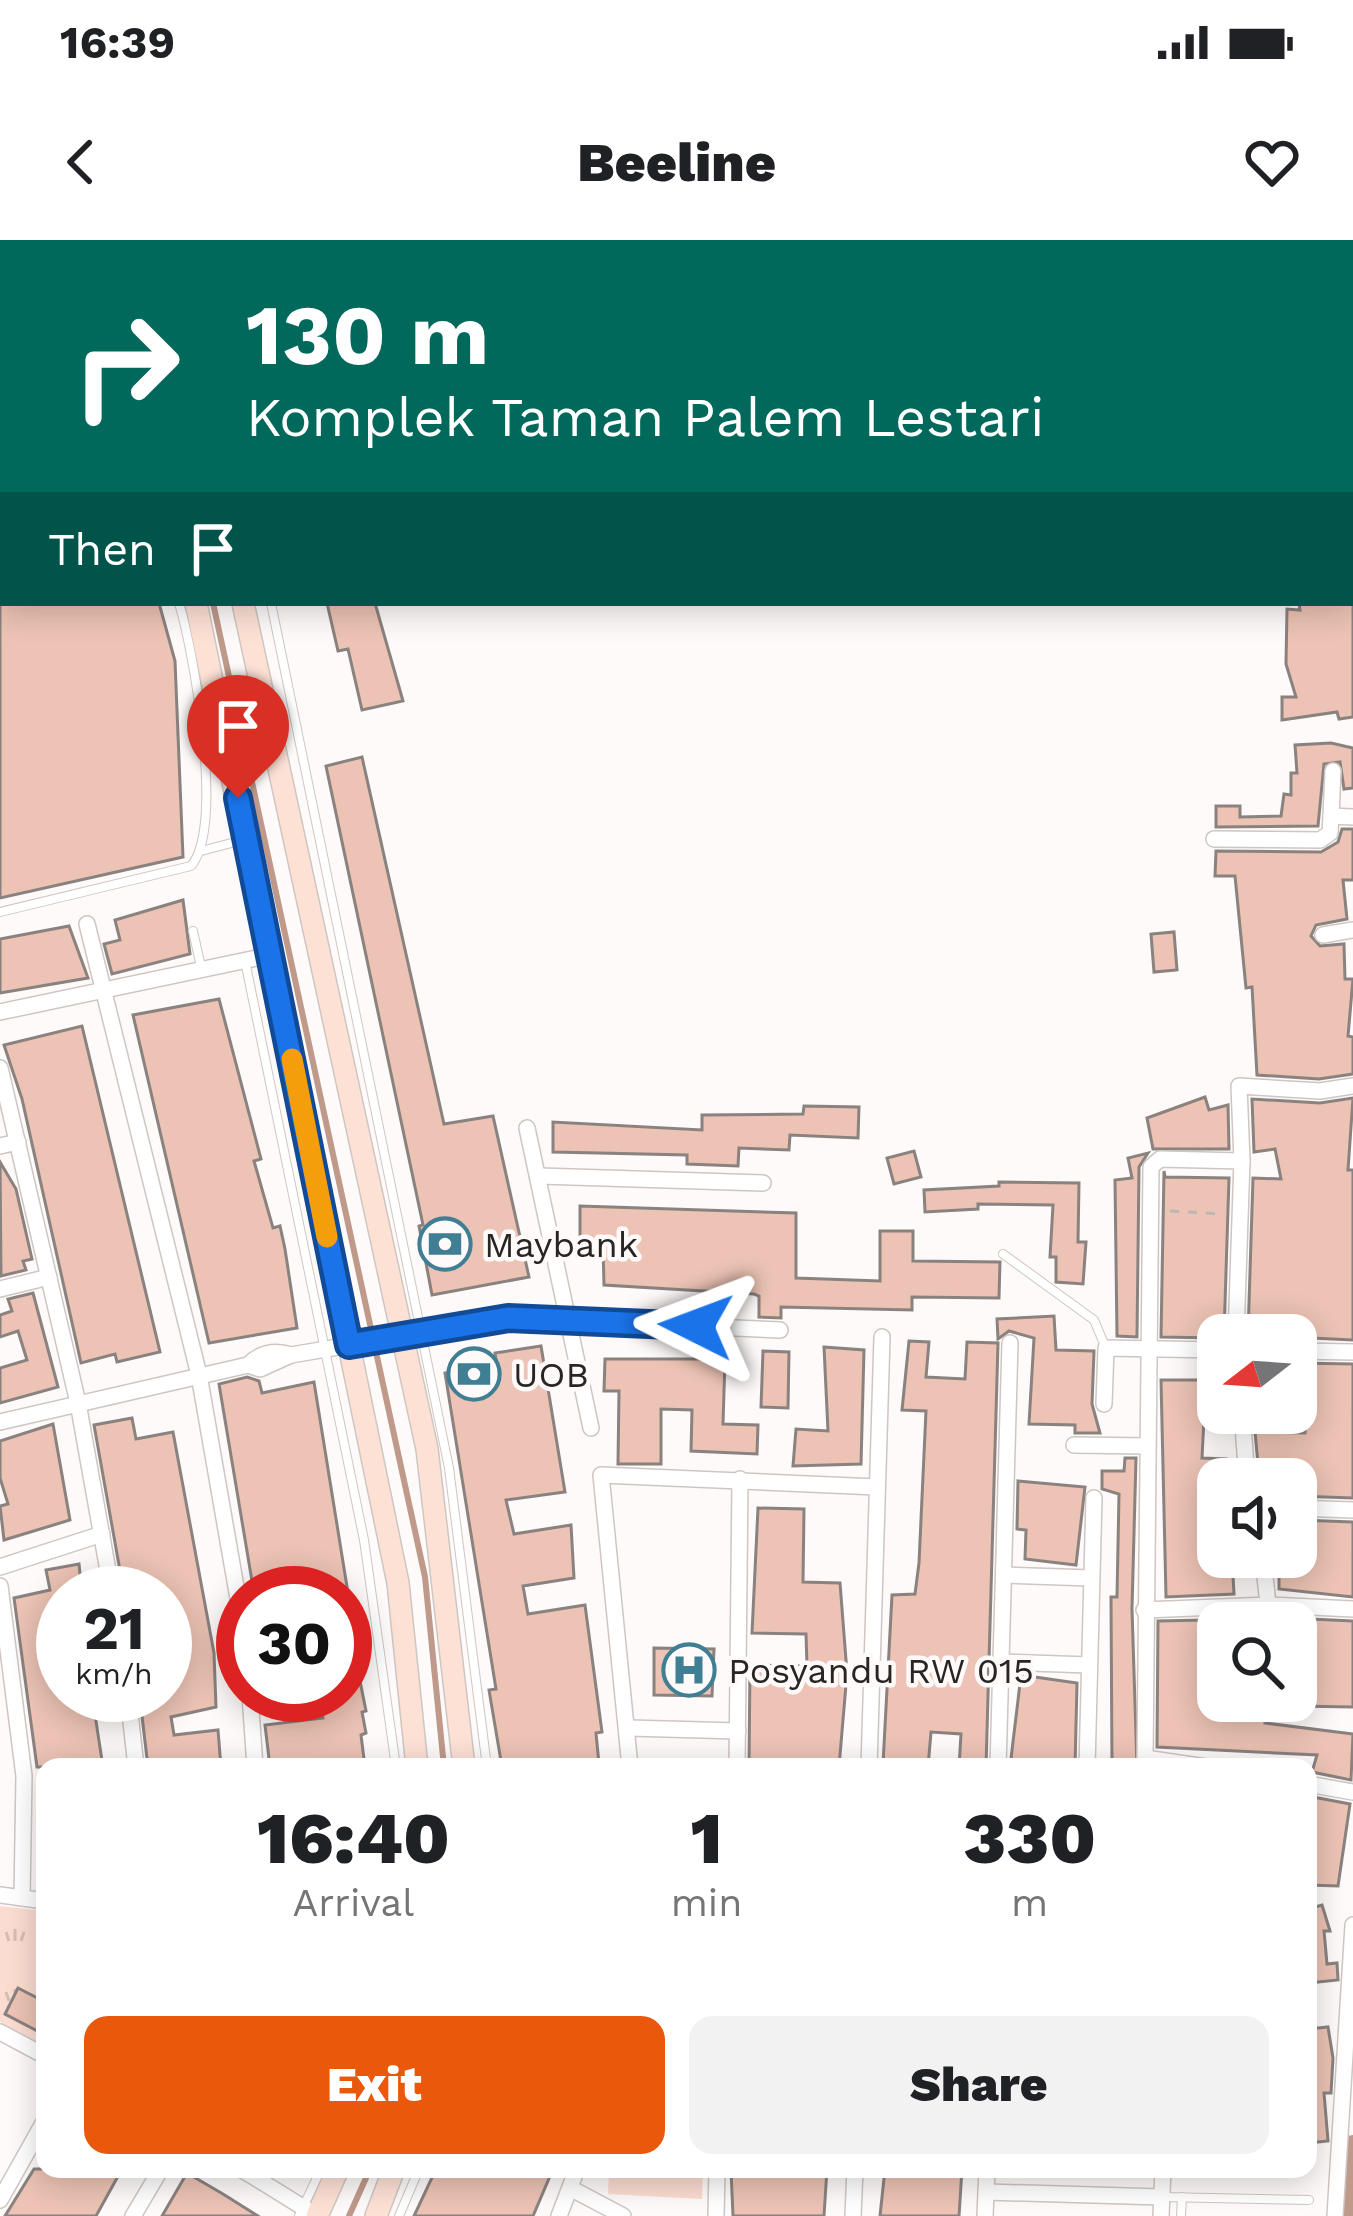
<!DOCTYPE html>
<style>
:root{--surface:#fff;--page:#f2f2f2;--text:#202124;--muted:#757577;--accent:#ea580c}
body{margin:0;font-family:"Work Sans",sans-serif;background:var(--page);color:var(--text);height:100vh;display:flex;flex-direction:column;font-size:45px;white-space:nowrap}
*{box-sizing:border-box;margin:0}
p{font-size:39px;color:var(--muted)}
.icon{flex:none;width:66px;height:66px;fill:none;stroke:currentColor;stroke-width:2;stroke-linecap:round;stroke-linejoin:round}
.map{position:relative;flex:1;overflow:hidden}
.panel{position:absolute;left:36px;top:1518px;width:1281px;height:420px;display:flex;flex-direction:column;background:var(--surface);border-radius:24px;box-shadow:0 6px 30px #0003}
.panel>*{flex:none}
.guide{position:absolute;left:0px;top:0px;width:1353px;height:366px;box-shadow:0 6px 30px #0003;background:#00695c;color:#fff;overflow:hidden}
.needle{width:78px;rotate:253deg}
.buttons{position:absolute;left:1197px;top:1074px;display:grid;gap:24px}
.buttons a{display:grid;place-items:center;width:120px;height:120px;border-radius:24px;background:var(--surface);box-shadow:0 6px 30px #0003;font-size:60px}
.speed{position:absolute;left:36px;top:1326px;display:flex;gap:24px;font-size:60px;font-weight:700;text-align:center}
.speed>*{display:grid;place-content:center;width:156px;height:156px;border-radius:50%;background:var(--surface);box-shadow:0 6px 30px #0003;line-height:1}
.speed small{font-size:30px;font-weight:400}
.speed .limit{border:18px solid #d22;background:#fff;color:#111}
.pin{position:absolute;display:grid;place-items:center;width:102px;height:102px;color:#fff;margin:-123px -51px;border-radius:50% 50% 50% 0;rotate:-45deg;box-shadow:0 0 12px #0007}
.pin .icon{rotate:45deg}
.me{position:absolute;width:132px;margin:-66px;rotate:273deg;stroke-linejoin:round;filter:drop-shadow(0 0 9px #0008)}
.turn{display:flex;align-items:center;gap:42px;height:252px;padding:0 48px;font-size:54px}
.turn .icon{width:156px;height:156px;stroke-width:2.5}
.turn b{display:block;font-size:84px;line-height:102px}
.then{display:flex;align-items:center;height:114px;padding:0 48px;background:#0003;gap:24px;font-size:45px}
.eta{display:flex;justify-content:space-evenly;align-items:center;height:204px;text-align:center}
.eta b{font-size:72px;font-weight:800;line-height:84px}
.button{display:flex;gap:24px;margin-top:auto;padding:24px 48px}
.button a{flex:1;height:138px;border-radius:24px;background:var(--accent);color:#fff;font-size:48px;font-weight:800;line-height:138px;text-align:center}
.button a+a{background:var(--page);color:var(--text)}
.status{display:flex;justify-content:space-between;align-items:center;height:84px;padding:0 60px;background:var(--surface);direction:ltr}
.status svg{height:33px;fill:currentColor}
header{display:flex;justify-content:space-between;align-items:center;height:156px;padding:0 48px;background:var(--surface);font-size:54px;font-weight:800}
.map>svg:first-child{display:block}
.grass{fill:#fbdcd0}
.park{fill:url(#park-tufts)}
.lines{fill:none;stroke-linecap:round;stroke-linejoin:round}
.stream{stroke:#bf998a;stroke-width:6}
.canal{stroke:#bf998a;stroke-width:18}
.building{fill:#ecc3b4;stroke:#8a827f;stroke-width:3}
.lane-casing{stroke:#cec6c2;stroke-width:10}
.street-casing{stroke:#cec6c2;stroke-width:18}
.secondary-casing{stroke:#cec6c2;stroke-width:24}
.primary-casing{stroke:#d8d8d7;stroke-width:27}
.highway-casing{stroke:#d8d8d7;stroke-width:30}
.path{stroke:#bab7b5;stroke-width:3;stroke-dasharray:9 9;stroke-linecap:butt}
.lane{stroke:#fff;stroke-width:8}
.street{stroke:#fff;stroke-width:15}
.secondary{stroke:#fee1d5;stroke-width:21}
.primary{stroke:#fdc2aa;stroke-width:24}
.highway{stroke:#fc9a72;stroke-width:27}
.route-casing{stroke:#114b97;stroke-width:30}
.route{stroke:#1a73e8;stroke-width:21}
.slow{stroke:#f59e0b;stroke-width:21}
.labels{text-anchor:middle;stroke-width:9;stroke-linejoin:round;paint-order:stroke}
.poi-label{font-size:36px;fill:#282523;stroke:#fefaf9;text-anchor:start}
</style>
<div class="status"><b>16:39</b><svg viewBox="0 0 49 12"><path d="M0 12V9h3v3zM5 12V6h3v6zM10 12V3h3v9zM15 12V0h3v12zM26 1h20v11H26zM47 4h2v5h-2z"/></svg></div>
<header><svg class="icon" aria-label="back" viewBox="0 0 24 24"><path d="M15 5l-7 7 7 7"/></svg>Beeline<svg class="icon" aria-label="heart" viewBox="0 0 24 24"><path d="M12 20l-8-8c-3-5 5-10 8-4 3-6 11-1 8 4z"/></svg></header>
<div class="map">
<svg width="1353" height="1976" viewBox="0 0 1353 1976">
<defs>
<pattern id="park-tufts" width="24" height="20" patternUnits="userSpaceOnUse" patternTransform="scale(3)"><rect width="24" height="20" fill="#fbdcd0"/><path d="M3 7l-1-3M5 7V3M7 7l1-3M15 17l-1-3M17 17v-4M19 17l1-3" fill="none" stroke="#d7bdb2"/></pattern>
</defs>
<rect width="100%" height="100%" fill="#fefaf9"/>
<polygon class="grass" points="609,1929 703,1929 702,1959 608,1954"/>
<polygon class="park" points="0,1666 45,1671 45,1806 0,1782"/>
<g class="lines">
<g class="stream">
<polyline points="213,363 425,1337 444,1527"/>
<polyline points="349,1976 370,1929"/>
</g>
<g class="canal">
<polyline points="1303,0 1307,3"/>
<polyline points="195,3 235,0"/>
<polyline points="0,30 3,30"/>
<polyline points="1350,34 1353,37"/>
<polyline points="1349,1976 1353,1904"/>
</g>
</g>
<g class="building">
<polygon points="0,363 159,363 175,421 183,617 0,658"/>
<polygon points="327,363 375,363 403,461 362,470 348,409 338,411"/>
<polygon points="1299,363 1353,363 1353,477 1339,479 1337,472 1282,480 1282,457 1296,457 1286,424 1287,369 1300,370"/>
<polygon points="1331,503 1353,508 1353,548 1344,549 1340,522 1324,524 1318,586 1216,587 1216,566 1240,566 1240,577 1281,576 1284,554 1291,555 1291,533 1297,533 1295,505"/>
<polygon points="362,517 444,884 493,876 529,1037 432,1055 419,986 423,985 326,526"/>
<polygon points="1342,589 1353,589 1353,640 1343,640 1347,679 1316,685 1311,696 1320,706 1344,704 1345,739 1353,739 1348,796 1353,797 1353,834 1319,839 1257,835 1252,747 1246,748 1235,636 1215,636 1216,611 1321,612 1338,602"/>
<polygon points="183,660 190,714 112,734 104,704 120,700 115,680"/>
<polygon points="69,686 88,738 0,753 0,699"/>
<polygon points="1174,692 1177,730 1154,732 1151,694"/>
<polygon points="219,759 261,919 254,921 273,988 280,986 285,1009 297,1088 209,1103 133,775"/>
<polygon points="82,786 160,1112 117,1122 115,1114 81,1123 22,859 4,805"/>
<polygon points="1205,857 1209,870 1228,865 1229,909 1153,909 1147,878"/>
<polygon points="1353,858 1348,930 1353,930 1353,1100 1248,1095 1253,938 1281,939 1275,909 1254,912 1252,859 1320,863"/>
<polygon points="804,866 859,867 858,898 790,895 789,910 739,908 738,926 687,924 687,915 553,912 553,882 702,890 702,875 803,874"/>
<polygon points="914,911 921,937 894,944 887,918"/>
<polygon points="1148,913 1139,927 1137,1097 1117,1096 1115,940 1132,938 1128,918"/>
<polygon points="0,922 16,949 32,1019 23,1021 26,1030 1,1036"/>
<polygon points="1164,931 1165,937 1229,938 1224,1095 1218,1098 1161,1097"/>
<polygon points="999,942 1079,943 1078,1002 1086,1002 1083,1044 1056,1042 1056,1017 1050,1017 1053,965 978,964 978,969 925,972 924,950 999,946"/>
<polygon points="580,966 796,973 796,1038 880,1041 880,991 913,991 913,1021 1000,1022 999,1058 912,1057 912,1070 781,1067 781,1078 759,1077 759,1056 754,1054 604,1045 603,1007 580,1007"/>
<polygon points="33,1053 58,1147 0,1163 0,1128 27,1120 18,1091 0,1097 0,1075 12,1071 8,1059"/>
<polygon points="1054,1076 1056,1110 1094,1111 1092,1164 1100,1193 1075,1193 1075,1185 1029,1184 1034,1098 1009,1091 998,1099 997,1079"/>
<polygon points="909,1101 929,1102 926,1137 965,1139 967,1102 998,1103 986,1527 959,1527 961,1494 931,1492 928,1527 883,1524 892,1355 915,1354 919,1323 926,1171 902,1170"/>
<polygon points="541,1106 565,1252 506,1260 514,1294 571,1285 574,1338 523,1346 528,1374 585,1365 602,1492 596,1493 599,1524 502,1527 489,1450 496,1449 445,1133 497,1125 495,1113"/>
<polygon points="824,1107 864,1110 861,1224 793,1226 796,1189 828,1191"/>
<polygon points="763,1111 789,1112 788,1168 761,1167"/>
<polygon points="605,1119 725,1119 723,1184 758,1185 757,1214 691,1211 692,1170 661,1169 661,1224 618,1224 619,1151 604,1151"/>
<polygon points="1296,1123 1353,1124 1353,1258 1296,1256 1294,1236 1266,1236 1266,1224 1258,1224 1255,1192 1305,1193 1306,1165 1296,1165"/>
<polygon points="247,1137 259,1141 262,1153 314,1142 348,1353 254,1353 219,1144"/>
<polygon points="1161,1140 1206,1140 1202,1218 1226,1219 1226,1239 1218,1239 1218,1317 1232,1317 1234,1354 1166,1357"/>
<polygon points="132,1178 136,1199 173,1192 214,1413 216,1467 171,1477 174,1495 218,1490 221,1527 148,1527 140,1459 165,1455 165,1353 124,1353 94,1185"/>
<polygon points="53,1184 70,1280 4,1300 0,1266 8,1264 0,1238 0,1201"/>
<polygon points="1125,1218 1136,1218 1132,1369 1137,1527 1112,1527 1111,1357 1117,1357 1119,1254 1102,1249 1102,1231 1124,1231"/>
<polygon points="1018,1241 1085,1247 1076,1325 1025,1319 1026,1290 1017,1289"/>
<polygon points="758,1268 804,1269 803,1342 840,1343 847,1433 839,1527 749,1527 750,1425 807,1426 806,1394 752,1393"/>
<polygon points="1299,1280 1353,1282 1353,1357 1279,1349 1279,1317 1296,1317"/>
<polygon points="79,1324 82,1353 63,1353 63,1420 52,1422 60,1455 92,1455 103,1527 37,1527 14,1358 50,1350 46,1330"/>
<polygon points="1288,1378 1353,1381 1353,1467 1296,1466 1296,1383 1288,1383"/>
<polygon points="1205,1380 1207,1414 1218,1414 1218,1461 1267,1461 1265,1483 1353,1494 1351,1540 1312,1532 1317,1515 1157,1507 1158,1381"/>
<polygon points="352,1401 366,1471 362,1472 366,1493 361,1495 365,1527 270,1527 265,1485 323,1478 318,1455 345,1455 345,1402"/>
<polygon points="654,1408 714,1409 712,1456 654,1455"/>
<polygon points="1021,1435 1077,1443 1075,1527 1010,1527"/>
<polygon points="1308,1556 1350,1564 1338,1646 1308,1645"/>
<polygon points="1322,1665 1330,1691 1324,1691 1327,1724 1337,1723 1338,1740 1308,1743 1308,1669"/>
<polygon points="18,1748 45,1762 45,1795 5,1774"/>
<polygon points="1328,1787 1333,1818 1331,1853 1324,1853 1328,1901 1308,1903 1308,1789"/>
<polygon points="34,1929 122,1929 96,1976 5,1976"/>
<polygon points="436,1929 480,1929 495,1936 498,1929 553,1929 533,1976 414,1976"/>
<polygon points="788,1929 827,1929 824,1976 733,1976 731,1930"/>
<polygon points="885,1929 962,1929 959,1976 880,1976"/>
<polygon points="187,1933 223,1954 258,1976 162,1976"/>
</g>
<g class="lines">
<g class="lane-casing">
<g id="lane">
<polyline points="0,154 3,154"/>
<polyline points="271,363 449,1228 487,1527"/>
<polyline points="201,611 239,601"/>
<path d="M0,672L191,626C225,587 194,413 179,363"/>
<polyline points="193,691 201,727"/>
<polyline points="245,721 364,1300 396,1527"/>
<polyline points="1003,1014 1094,1080 1105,1106"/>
<polyline points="1162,1957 1309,1960"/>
<polyline points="299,1976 321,1929"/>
<polyline points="399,1976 419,1929"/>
<polyline points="1181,1976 1182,1957"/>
</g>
</g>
<g class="street-casing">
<g id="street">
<polyline points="1270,0 1275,3"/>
<polyline points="1350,54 1353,56"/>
<polyline points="1331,576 1333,531"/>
<polyline points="1214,599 1320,600 1330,593 1331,576 1353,577"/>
<polyline points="87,684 199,1135 243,1387"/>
<polyline points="1323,695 1353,690"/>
<polyline points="0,772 271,715"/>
<polyline points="0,828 78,1163 112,1353"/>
<polyline points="527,888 591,1188"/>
<polyline points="0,906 18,902"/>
<polyline points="1242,921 1239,846 1320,851 1353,846"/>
<polyline points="540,936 763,943"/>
<polyline points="0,1049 49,1037"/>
<polyline points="1296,1111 1353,1112"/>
<path d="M248,1125C260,1113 275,1110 291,1115L509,1078L780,1090"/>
<polyline points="1104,1164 1106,1108 1218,1110"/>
<polyline points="1242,1173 1247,1239"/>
<polyline points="0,1182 248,1125 260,1129 291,1115"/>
<polyline points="1074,1205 1147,1206"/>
<polyline points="1296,1268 1353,1270"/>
<polyline points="0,1327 102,1294"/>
<polyline points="1004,1335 1091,1338"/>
<polyline points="0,1346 24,1536 22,1658"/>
<polyline points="1268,1365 1353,1369"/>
<polyline points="1144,1370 1268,1365 1263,1317"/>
<polyline points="1001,1422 1089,1425"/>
<polyline points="128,1455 136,1527"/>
<polyline points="250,1455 255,1527"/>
<polyline points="629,1488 738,1491"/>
<polyline points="630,1527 601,1235 877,1247"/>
<polyline points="737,1527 740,1239"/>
<polyline points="869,1527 882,1097"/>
<polyline points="998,1527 1010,1103"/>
<polyline points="1087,1527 1094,1258"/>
<polyline points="1206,1527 1145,1518 1151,927 1160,919 1242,921 1236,1095"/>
<polyline points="1308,1544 1353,1552"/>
<polyline points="0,1655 45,1661"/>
<polyline points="0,1792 45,1816"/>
<polyline points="241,1929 317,1976"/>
<polyline points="572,1949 623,1976"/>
<polyline points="986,1952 1162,1957"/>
<polyline points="0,1960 45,1880"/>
<polyline points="133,1976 161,1929"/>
<polyline points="559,1976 577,1929"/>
<polyline points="716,1976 717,1929"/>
<polyline points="853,1976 855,1929"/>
<polyline points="985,1976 987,1929"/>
<polyline points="1161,1976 1163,1929"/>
<polyline points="1335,1976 1353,1685"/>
</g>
</g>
<g class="secondary-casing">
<g id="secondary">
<polyline points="196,363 398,1343 417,1527"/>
<polyline points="243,363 427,1209 464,1527"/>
<polyline points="317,1976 338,1929"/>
<polyline points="376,1976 394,1929"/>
</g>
</g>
<g class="primary-casing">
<g id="primary">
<polyline points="614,3 655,0"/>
<polyline points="0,71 3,70"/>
</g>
</g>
<g class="highway-casing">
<polyline id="highway" points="0,1 7,0"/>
</g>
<g class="path">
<polyline points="1170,971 1221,974"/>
<polyline points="1209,1387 1212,1448"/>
</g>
<use href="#lane" class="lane"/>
<use href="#street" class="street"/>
<use href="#secondary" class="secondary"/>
<use href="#primary" class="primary"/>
<use href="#highway" class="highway"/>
</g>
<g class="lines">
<g class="route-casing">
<polyline id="route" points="238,558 349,1105 508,1078 696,1086"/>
</g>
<use href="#route" class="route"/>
<polyline class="slow" points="292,819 327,997"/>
</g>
<defs>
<g id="bank-ring" transform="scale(2.7)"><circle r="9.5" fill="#fefaf9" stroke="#3f7e93" stroke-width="1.5"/><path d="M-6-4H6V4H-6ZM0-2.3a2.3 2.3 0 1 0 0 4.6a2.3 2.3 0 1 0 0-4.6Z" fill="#3f7e93"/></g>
<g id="hospital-ring" transform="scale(2.7)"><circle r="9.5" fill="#fefaf9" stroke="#3f7e93" stroke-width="1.5"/><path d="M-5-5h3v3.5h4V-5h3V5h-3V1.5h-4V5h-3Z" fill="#3f7e93"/></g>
</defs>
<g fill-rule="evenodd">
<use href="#bank-ring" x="445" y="1004"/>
<use href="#bank-ring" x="474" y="1134"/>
<use href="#hospital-ring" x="689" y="1430"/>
</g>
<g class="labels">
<g class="poi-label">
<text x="484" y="1017">Maybank</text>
<text x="513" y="1147">UOB</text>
<text x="728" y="1443">Posyandu RW 015</text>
</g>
</g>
</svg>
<div class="buttons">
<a><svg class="needle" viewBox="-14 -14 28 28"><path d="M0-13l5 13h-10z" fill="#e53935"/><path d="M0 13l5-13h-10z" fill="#757577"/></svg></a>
<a><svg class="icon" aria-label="sound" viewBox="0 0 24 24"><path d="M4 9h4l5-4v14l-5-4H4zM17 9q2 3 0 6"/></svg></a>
<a><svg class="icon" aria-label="search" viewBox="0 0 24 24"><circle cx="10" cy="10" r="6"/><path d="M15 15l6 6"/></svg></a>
</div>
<div class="speed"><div>21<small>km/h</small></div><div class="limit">30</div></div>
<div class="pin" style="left:238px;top:558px;background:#d93025"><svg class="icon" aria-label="arrive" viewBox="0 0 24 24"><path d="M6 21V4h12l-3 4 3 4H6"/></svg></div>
<svg class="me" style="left:696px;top:1086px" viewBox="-20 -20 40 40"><path d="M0-17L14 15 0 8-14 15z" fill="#1a73e8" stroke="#fff" stroke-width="4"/></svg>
<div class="guide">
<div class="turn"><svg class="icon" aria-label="right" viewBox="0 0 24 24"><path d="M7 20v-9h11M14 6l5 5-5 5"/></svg><div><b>130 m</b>Komplek Taman Palem Lestari</div></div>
<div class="then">Then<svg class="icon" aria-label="arrive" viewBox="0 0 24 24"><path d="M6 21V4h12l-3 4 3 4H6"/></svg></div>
</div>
<section class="panel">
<div class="eta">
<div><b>16:40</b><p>Arrival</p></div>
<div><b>1</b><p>min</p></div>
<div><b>330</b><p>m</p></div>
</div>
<div class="button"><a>Exit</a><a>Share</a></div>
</section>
</div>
